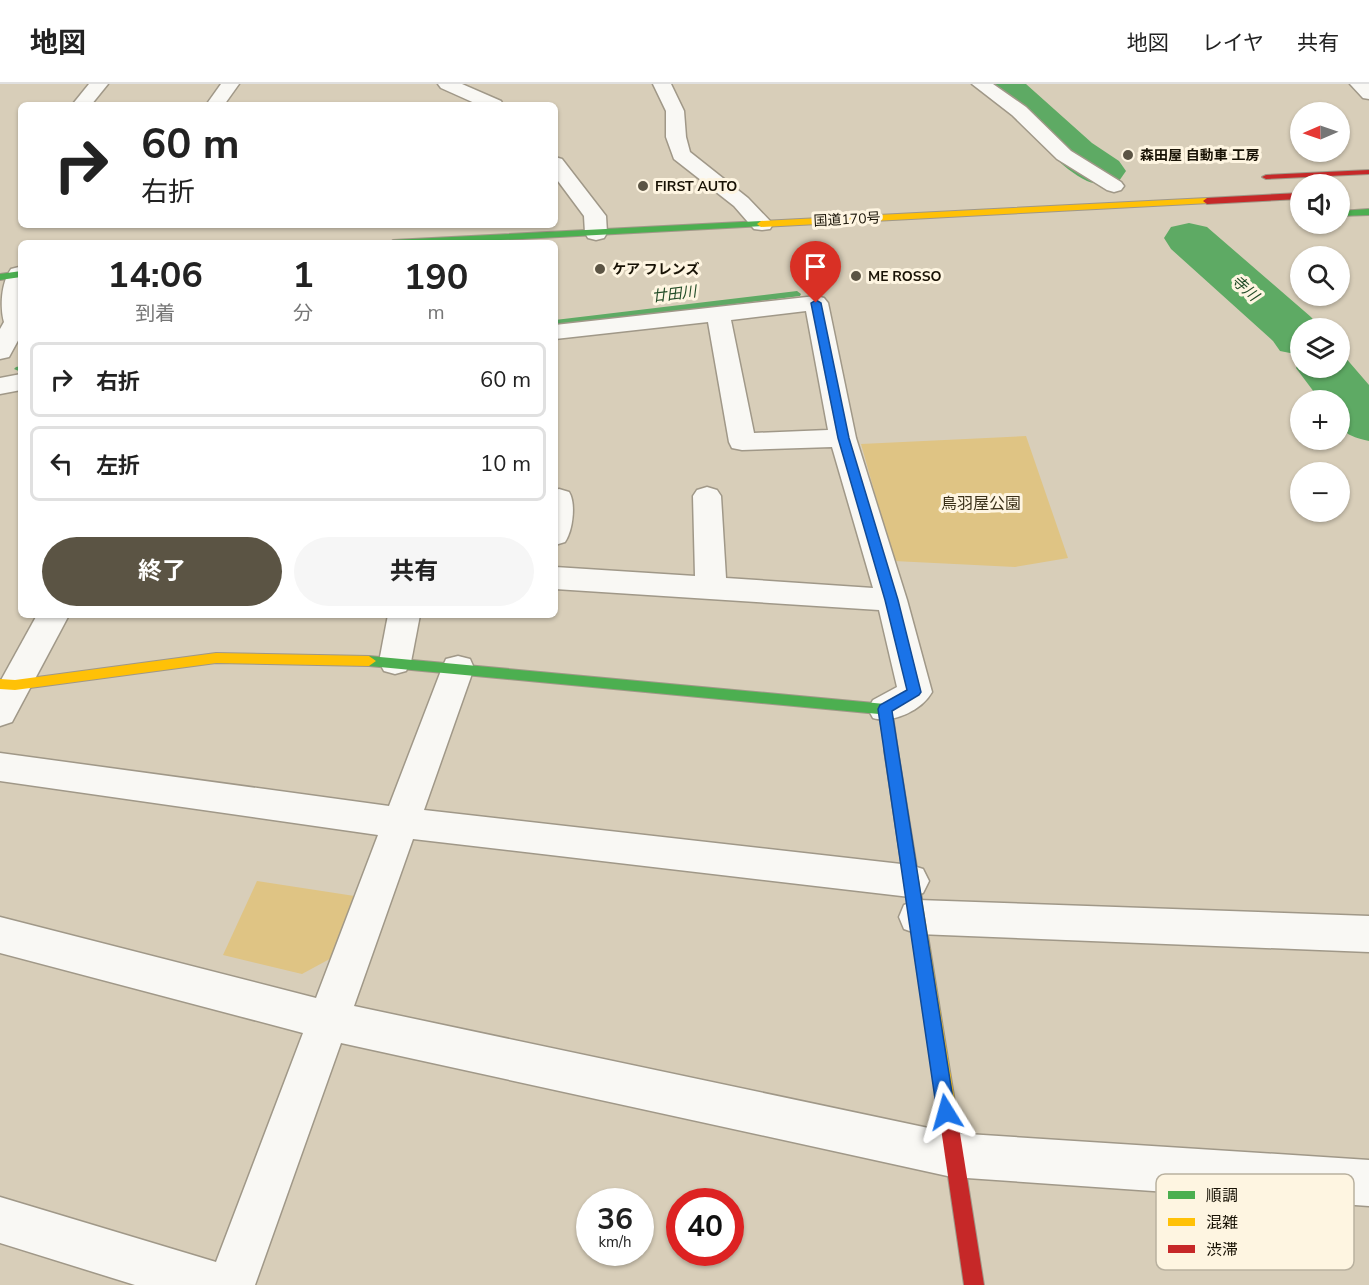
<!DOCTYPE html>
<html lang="ja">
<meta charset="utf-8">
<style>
:root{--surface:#fff;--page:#f6f6f6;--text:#222;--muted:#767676;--line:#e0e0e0;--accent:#5b5444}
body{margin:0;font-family:"Nunito Sans","Noto Sans JP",sans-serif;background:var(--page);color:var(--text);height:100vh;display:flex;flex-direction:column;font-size:22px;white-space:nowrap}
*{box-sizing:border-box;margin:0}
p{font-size:20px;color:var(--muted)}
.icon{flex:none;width:33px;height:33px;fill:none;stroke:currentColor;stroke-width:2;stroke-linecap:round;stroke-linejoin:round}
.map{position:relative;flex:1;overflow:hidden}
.side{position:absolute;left:18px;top:156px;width:540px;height:378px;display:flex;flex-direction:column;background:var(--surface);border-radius:9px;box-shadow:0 2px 4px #0004}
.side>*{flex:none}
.hud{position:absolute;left:18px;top:18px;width:540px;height:126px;border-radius:9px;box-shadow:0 2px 4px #0004;background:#fff;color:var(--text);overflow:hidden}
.needle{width:39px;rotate:268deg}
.fabs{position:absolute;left:1290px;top:18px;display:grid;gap:12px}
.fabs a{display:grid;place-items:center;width:60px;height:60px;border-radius:50%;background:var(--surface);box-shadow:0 2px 4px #0004;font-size:30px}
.speed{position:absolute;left:576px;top:1104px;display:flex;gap:12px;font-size:30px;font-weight:700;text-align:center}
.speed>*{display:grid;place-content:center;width:78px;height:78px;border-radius:50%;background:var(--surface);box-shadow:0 2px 4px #0004;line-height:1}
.speed small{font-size:15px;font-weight:400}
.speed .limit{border:9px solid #d22;background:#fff;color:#111}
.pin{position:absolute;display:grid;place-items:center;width:51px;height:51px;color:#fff;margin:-62px -26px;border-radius:50% 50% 50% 0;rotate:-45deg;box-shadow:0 0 6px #0007}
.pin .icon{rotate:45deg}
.me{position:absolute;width:66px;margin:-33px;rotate:352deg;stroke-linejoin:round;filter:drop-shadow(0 0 4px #0008)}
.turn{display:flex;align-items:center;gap:21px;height:126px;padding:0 24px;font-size:27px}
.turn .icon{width:78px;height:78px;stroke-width:2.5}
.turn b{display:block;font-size:42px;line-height:51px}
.eta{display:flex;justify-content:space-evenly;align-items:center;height:102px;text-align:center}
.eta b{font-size:36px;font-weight:700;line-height:42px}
.cta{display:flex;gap:12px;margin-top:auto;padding:12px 24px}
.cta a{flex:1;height:69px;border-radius:36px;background:var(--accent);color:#fff;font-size:24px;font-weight:700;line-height:69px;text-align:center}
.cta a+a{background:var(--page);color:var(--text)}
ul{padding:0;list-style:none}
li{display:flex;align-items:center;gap:18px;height:75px;margin:0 12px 9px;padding:0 12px;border:3px solid var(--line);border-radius:9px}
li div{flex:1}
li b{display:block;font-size:22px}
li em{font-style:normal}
header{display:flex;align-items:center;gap:36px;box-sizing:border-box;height:84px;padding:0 30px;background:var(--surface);border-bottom:2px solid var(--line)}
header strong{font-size:28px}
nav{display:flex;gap:33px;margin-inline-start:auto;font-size:21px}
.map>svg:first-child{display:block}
.green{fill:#dfc484}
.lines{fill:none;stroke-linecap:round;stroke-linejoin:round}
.stream{fill:#5eaa64;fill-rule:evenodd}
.river{fill:#5eaa64;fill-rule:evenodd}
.street-casing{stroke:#a09888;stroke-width:3}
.fast-casing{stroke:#a09888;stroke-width:2}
.slow-casing{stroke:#a09888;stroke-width:2}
.jam-casing{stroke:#a09888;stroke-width:2}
.street{fill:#f9f8f4;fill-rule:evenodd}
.fast{fill:#4caf50;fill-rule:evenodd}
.slow{fill:#ffc107;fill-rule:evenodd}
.jam{fill:#c62828;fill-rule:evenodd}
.route{fill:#1a73e8;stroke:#114b97;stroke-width:1.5}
.poi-dot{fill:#5b5444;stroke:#fef5e1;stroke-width:2}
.labels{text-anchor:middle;stroke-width:6;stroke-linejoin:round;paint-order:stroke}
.far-poi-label{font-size:14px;font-weight:bold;fill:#181205;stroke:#fef5e1;text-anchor:start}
.far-street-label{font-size:14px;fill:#181205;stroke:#fef5e1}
.far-water-label{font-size:15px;font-style:italic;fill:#224c27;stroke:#fef5e1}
.park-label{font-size:16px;fill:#3a3019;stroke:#fef5e1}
.key{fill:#fef5e1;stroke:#b9b19f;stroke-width:1.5}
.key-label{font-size:16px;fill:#181205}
</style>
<header>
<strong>地図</strong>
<nav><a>地図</a><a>レイヤ</a><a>共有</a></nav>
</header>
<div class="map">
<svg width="1369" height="1201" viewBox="0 0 1369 1201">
<rect width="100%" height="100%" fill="#d8ceb9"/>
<g class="green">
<polygon points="1026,352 1068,474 1015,483 894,477 861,360"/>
<polygon points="257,797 361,813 337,871 302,890 223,871"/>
</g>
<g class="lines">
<g class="stream">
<polygon points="797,207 801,210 800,212 555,242 555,236"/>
<polygon points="21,282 21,288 14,285 16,283"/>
</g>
<g class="river">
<path d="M978,0H1026L1092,59L1119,77L1126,87L1119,97C1108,99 1098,102 1087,97C1058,83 1030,46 1006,24C996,15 985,11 978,0Z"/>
<polygon points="1189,139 1207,143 1311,233 1320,244 1300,244 1300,271 1280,267 1273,257 1171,165 1164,154 1171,143"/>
<path d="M1340,271L1344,272L1369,301V357C1339,350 1340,346 1340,316H1320L1296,284L1300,277V284H1340Z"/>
</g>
<g class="street-casing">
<g id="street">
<polygon points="89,0 108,0 91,21 72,21"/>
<polygon points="221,0 239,0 224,21 206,21"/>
<polygon points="438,0 462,0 501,17 503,21 479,21 441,4"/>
<polygon points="653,0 671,0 684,27 686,53 690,68 748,114 773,140 770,145 762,146 754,145 734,122 674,75 666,53 666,27"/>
<polygon points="972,0 993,0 1026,23 1071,67 1121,98 1124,102 1121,106 1114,108 1107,106 1057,75 1012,31"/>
<polygon points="1350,0 1369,0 1369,15 1363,14"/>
<polygon points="555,73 562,75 606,132 607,149 604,154 596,156 588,154 585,149 584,132 555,93"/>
<path d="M19,183L21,184V251L9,273L0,275V245L4,238C0,223 1,199 11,185Z"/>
<path d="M816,212L824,214L828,219L856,354L907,516L932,608C922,626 893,640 873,634L868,625L873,616L897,603L879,526L555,505V483L695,492L693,412L697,406L707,403L717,406L721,412L726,494L873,504L832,363L742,366L732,364L729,358L708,238L555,255V241ZM806,227L828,346L754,349L731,236Z"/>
<polygon points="21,290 21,306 0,310 0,294"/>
<path d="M559,405L569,408C576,419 573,446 565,458L555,461V406Z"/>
<polygon points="37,531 69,531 12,638 0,642 0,598"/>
<polygon points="388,531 420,531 411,578 406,587 395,590 384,587 379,578"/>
<polygon points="458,572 470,575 474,584 424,726 910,781 923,785 929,797 923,809 910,813 413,755 354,922 952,1049 1369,1076 1369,1122 952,1093 341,959 255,1201 135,1201 0,1159 0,1113 216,1178 303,949 0,869 0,833 316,914 378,751 0,697 0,669 389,722 442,584 446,575"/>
<polygon points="918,816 1369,832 1369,868 918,850 904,845 899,833 904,821"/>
</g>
</g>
<g class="fast-casing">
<g id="fast">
<polygon points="1369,125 1369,131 1340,132 1340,127"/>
<polygon points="761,137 764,138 764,142 445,159 389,159 393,156"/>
<polygon points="21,187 21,193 0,196 0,190"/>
<polygon points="369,572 885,620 890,621 892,625 898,666 896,670 886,670 879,630 369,582 362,577"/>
</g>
</g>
<g class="slow-casing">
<g id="slow">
<polygon points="1207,114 1210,115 1210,119 761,143 757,140 761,137"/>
<polygon points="216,569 369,572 376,577 369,582 216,579 15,606 0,605 0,595 15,596"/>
<polygon points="891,660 896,662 898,666 956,1024 953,1030 947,1033 941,1030 938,1024 884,666 886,662"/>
</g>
</g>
<g class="jam-casing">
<g id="jam">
<polygon points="1369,86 1369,90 1266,95 1262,93 1266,91"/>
<polygon points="1300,109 1300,115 1207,120 1203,117 1207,114"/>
<polygon points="947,1015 953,1018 956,1024 984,1201 964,1201 938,1024 941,1018"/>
</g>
</g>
<use href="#street" class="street"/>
<use href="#fast" class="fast"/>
<use href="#slow" class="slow"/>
<use href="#jam" class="jam"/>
</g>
<polygon class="route" points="816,216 821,219 849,354 898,516 921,608 919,611 892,627 955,1028 953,1034 946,1037 940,1034 937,1028 878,625 880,621 907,606 885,516 838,354 811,219"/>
<g class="poi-dot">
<circle cx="1128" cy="71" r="6"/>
<circle cx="643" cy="102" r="6"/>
<circle cx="600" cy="185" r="6"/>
<circle cx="856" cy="192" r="6"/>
</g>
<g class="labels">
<g class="far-poi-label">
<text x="1140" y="76">森田屋 自動車 工房</text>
<text x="655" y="107">FIRST AUTO</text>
<text x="612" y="190">ケア フレンズ</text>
<text x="868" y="197">ME ROSSO</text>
</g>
<g class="far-street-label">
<text transform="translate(847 135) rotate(-3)" y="5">国道170号</text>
</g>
<g class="far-water-label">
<text transform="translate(1245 204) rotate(42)" y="5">寺川</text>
<text transform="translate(674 210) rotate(-7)" y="5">廿田川</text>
</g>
<g class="park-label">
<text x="981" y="425">鳥羽屋公園</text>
</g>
</g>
<rect x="1156" y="1090" width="198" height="96" rx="9" class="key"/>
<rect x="1168" y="1107" width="27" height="8" fill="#4caf50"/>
<rect x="1168" y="1134" width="27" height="8" fill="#ffc107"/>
<rect x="1168" y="1161" width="27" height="8" fill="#c62828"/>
<g class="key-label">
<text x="1206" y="1117">順調</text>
<text x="1206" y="1144">混雑</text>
<text x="1206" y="1171">渋滞</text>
</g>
</svg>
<div class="fabs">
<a><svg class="needle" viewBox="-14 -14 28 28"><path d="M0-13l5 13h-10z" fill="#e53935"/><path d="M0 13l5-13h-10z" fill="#767676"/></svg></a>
<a><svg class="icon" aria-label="sound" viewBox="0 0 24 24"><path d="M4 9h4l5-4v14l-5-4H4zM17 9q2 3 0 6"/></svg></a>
<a><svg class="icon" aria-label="search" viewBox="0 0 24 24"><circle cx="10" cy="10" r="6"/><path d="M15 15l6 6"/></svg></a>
<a><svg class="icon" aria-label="layers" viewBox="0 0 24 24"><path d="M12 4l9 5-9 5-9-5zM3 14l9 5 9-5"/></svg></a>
<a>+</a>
<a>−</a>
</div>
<div class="speed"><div>36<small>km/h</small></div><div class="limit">40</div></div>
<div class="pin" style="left:816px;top:219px;background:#d93025"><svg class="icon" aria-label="arrive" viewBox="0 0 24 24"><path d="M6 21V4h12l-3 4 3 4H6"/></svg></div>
<svg class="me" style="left:946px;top:1028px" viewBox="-20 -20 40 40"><path d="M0-17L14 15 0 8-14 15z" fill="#1a73e8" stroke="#fff" stroke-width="4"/></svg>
<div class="hud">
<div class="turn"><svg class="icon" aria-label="right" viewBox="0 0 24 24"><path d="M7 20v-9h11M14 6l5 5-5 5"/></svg><div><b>60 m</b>右折</div></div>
</div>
<section class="side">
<div class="eta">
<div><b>14:06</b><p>到着</p></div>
<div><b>1</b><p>分</p></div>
<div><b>190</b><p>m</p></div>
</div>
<ul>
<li><svg class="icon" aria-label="right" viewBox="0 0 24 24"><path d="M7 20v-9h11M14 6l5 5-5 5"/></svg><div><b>右折</b></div><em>60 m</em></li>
<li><svg class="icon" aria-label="left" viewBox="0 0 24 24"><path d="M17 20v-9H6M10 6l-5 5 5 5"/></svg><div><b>左折</b></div><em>10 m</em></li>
</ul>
<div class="cta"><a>終了</a><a>共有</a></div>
</section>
</div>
